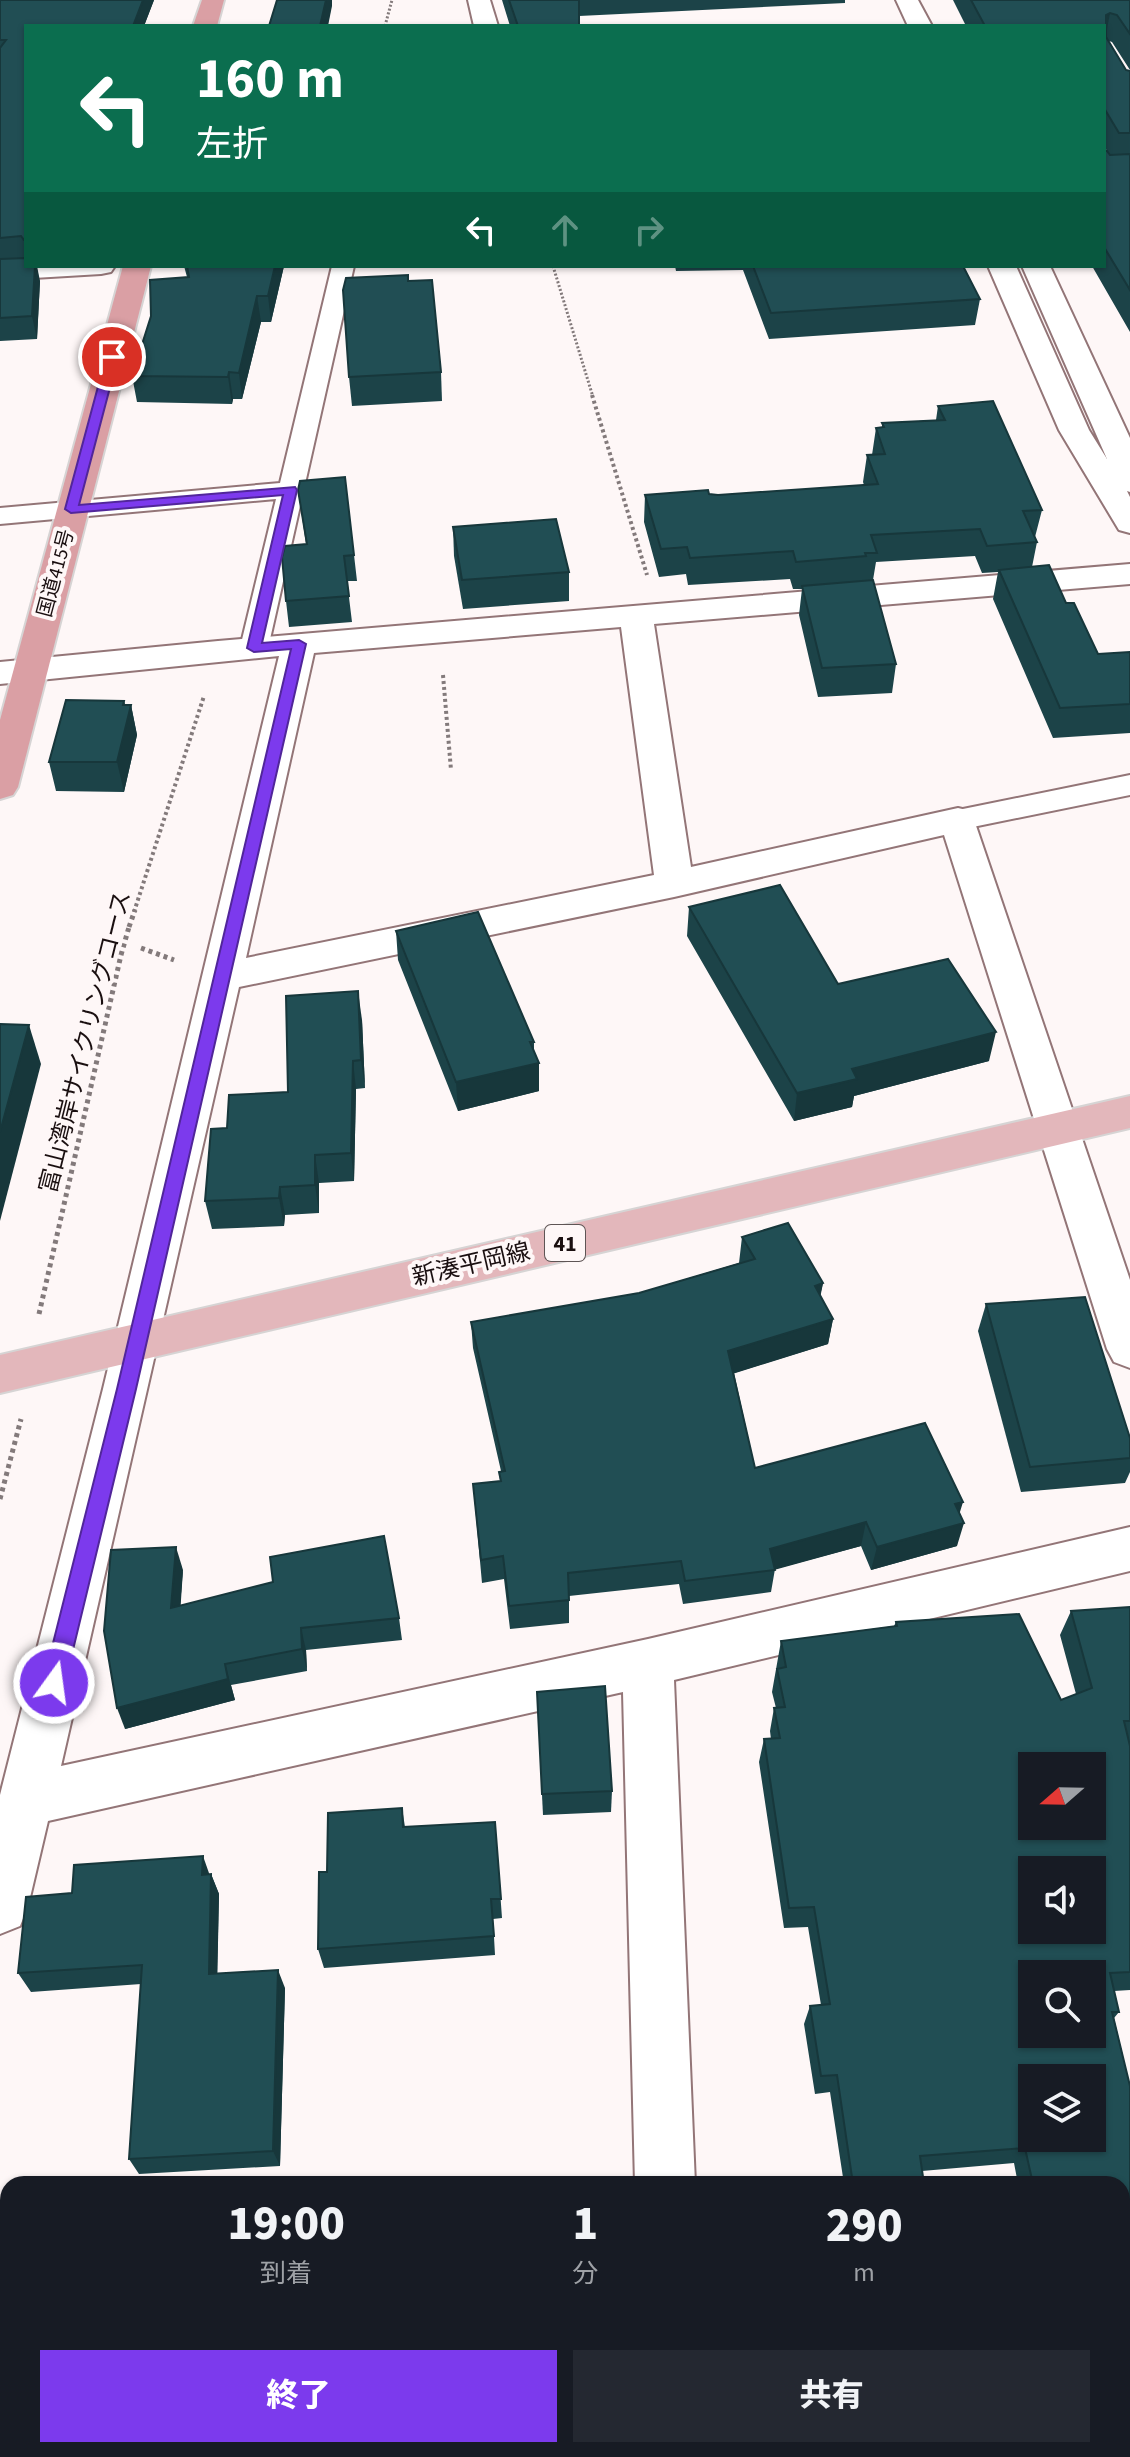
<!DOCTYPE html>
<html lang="ja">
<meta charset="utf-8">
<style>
:root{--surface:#171b24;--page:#242831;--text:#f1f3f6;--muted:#9ea1a6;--accent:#7c3aed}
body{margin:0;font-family:"Source Sans 3","Noto Sans JP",sans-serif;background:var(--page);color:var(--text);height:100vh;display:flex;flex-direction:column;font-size:30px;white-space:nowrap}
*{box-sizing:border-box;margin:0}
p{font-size:26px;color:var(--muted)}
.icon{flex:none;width:44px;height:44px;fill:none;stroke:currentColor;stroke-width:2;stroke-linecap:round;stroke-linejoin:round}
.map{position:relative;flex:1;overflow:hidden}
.side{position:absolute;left:0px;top:2176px;width:1130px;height:282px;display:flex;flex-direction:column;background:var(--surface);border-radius:24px 24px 0 0;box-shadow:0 2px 6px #0004}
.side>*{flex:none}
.banner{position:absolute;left:24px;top:24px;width:1082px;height:244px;border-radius:0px;box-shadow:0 2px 6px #0004;background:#0b6e4f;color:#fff;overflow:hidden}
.needle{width:52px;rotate:250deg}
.tools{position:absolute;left:1018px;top:1752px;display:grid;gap:16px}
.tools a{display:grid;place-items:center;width:88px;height:88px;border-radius:0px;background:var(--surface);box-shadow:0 2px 6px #0004;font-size:40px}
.pin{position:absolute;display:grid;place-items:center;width:68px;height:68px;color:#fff;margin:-34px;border:4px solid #fff;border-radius:50%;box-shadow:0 2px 8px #0007}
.me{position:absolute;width:88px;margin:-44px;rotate:14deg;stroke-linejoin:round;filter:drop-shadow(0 0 6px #0008)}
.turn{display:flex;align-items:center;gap:28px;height:168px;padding:0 40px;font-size:36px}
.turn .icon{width:104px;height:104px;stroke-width:2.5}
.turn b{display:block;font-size:56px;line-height:68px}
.lanes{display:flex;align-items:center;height:76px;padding:0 40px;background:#0003;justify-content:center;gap:40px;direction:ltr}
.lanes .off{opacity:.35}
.eta{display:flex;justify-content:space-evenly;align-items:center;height:136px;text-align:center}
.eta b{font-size:48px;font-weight:800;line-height:56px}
.button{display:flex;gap:16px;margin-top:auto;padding:16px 40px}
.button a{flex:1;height:92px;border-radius:0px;background:var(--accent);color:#fff;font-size:32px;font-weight:800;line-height:92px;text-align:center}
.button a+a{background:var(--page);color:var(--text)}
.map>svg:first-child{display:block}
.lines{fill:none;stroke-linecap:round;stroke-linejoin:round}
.service-casing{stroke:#937577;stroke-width:4}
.minor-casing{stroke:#937577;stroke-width:4}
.tertiary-casing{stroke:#937577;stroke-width:4}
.primary-casing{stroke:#d6d4d4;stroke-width:4}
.trunk-casing{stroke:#d6d4d4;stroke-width:4}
.path-far2{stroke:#837a7b;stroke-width:3;stroke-dasharray:2 2;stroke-linecap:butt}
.path-far1{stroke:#837a7b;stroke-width:4;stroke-dasharray:3 3;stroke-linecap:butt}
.path{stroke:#837a7b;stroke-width:5;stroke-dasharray:4 4;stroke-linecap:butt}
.service{fill:#fff;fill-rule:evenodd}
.minor{fill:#fff;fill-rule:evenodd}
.tertiary{fill:#fff;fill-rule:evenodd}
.primary{fill:#e3b7bb;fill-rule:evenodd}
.trunk{fill:#da9fa4;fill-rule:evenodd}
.path-bridge{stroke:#837a7b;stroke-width:5;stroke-dasharray:4 4;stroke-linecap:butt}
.wall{fill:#1c4348;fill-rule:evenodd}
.shaded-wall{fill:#17373b}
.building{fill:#214e54;stroke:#17373b;stroke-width:2;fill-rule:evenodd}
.route{fill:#7c3aed;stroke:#51269a;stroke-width:2}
.labels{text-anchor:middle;stroke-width:8;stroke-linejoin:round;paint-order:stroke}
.far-street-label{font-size:20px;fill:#1a0f10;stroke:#fef7f7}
.shield{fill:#fef7f7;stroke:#5e5555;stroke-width:2}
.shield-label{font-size:22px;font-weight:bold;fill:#1a0f10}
.street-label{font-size:24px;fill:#1a0f10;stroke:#fef7f7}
</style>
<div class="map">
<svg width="1130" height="2457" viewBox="0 0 1130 2457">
<rect width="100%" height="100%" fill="#fef7f7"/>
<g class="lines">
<g class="service-casing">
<g id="service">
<polygon points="332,266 354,266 268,648 264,654 254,656 244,654 240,648 276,499 0,524 0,508 280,483"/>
<polygon points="1130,775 1130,795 958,830 947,827 943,820 947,813 958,810"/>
</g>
</g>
<g class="minor-casing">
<g id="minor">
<polygon points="468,0 490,0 498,26 474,26"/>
<polygon points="26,262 26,266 115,266 111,272 101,274 0,280 0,264"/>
<path d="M1130,564V584L654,624L691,867L958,808L971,811L1130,1280V1368L1114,1362L1107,1349L944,835L674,897L239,987L61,1766L648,1639L1130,1527V1571L674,1680L695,2184H635L623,1692L48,1821L28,1906L20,1926L0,1934V1795L103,1389L279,656L0,684V662L218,641ZM621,627L654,875L246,958L314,653Z"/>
<polygon points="641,2450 707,2450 708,2457 642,2457"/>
</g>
</g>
<g class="tertiary-casing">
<g id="tertiary">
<polygon points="896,0 918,0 932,26 908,26"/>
<polygon points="988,266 1016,266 1089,430 1107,459 1022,266 1050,266 1130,438 1130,492 1127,491 1130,497 1130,533 1119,530 1059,430"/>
</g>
</g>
<g class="primary-casing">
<polygon id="primary" points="1130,1096 1130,1128 0,1393 0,1355"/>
</g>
<g class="trunk-casing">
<g id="trunk">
<polygon points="202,0 224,0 217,26 193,26"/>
<polygon points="123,266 151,266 18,787 13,795 0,799 0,720"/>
</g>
</g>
<g class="path-far2">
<polyline points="385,26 392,0"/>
<polyline points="553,266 593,397"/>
</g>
<g class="path-far1">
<polyline points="592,395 647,575"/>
<polyline points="443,675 451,770"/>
<polyline points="134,912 204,696"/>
</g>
<g class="path">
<polyline points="129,927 135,910"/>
<polyline points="141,948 174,960"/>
<polyline points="39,1314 121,955"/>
<polyline points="0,1499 21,1419"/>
</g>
<use href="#service" class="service"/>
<use href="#minor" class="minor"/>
<use href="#tertiary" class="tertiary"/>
<use href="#primary" class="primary"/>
<use href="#trunk" class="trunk"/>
<polyline class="path-bridge" points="121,955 129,927"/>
</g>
<g class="wall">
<polygon points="0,0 154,0 144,26 26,26 26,266 40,281 37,339 0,341"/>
<polygon points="502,0 845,0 845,3 579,16 579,26 510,26"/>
<polygon points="953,0 1130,0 1130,70 1112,42 1109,41 1126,70 1130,71 1130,332 1092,266 1104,266 1104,151 1107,151 1104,146 1104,26 966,26"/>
<polygon points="184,266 284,266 271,322 261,322 242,399 233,399 232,404 137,402 132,376 187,277"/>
<polygon points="675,266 963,266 980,299 975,325 769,339 743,270 676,271"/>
<polygon points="408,281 441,372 442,401 352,406 349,377"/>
<polygon points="938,406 1042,510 1035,537 1037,542 1032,567 1066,603 1098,654 1130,652 1130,733 1053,738 993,599 998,572 982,573 975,556 876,562 873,580 896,664 892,693 818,697 799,615 802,589 793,589 790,579 688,585 686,574 659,577 644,522 645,495 709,494 718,495 864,485 863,482 867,455 872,455 876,428 882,427 882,423 936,420"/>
<polygon points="298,490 354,555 357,581 347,581 352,622 289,627 286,601 306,544"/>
<polygon points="453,527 569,572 569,601 463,609 454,556"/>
<polygon points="124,701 125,705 131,705 137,735 124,792 56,791 49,762"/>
<polygon points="689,907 838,984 989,1061 854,1096 852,1107 794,1121 687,936"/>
<polygon points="396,931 534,1042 534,1052 539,1063 539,1091 458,1111 398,960"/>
<polygon points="362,1020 365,1088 356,1089 354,1181 319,1183 319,1213 285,1215 284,1226 212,1229 205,1201 227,1128 288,1092"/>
<polygon points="742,1237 823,1283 820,1296 833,1319 828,1344 734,1373 755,1468 959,1513 957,1546 871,1570 861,1546 775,1569 771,1592 683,1604 679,1584 569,1596 569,1623 510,1629 504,1579 482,1583 473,1484 500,1481 499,1472 501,1471 473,1348 471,1322 639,1293 739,1263"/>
<polygon points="986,1304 1130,1438 1130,1472 1125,1483 1021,1492 978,1331"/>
<polygon points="183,1570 180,1606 399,1618 402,1640 306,1650 307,1671 231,1685 235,1700 125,1729"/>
<path d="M1130,1607V1990L1114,1991L1119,2012L1114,2018L1130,2086V2457H1085L1084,2450H1122V2184H1018L1014,2163L922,2171L924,2184H844L830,2092L815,2094L804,2024L810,2006L821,2005L808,1927L784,1928L759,1762L764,1739H771L770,1731L774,1708H776L772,1692L781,1641L894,1626L896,1622L1019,1614L1061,1700L1076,1694L1060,1635L1071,1611ZM1032,1766H1092V1826H1032ZM1032,1870H1092V1930H1032ZM1032,1974H1092V2034H1032ZM1032,2078H1092V2138H1032Z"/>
<polygon points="538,1714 612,1791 611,1812 543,1815"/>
<polygon points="402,1808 405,1827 495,1822 502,1918 493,1919 495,1955 324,1968 318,1949 327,1872"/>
<polygon points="211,1874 219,1894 217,1974 285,1988 280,2166 139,2174 129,2159 141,1984 31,1992 18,1973 72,1893"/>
<rect x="344" y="2450" width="93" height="7"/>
<polygon points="731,2450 831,2450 832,2457 732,2457"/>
</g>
<g class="shaded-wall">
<polygon points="143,0 154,0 144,26 133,26"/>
<polygon points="326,0 332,0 332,6 328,26 320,26"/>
<polygon points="1110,13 1105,40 1106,15"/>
<polygon points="35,266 37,266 40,281 37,339 32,316"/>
<polygon points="275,266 284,266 271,322 268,296"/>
<polygon points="257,296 261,322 242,399 239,373"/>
<polygon points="229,372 233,399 232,404 228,377"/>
<polygon points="124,701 128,717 131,705 137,735 124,792 117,762"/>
<polygon points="358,991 362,1020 365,1088 361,1060"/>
<polygon points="29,1025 41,1064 0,1221 0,1132"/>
<polygon points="996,1032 989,1061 854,1096 852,1107 794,1121 797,1093 852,1069"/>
<polygon points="353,1061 356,1089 354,1181 351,1153"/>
<polygon points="539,1063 539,1091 458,1111 456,1082"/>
<polygon points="315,1155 319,1183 319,1213 315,1185"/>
<polygon points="280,1187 285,1215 284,1226 279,1198"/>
<polygon points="823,1283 818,1309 815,1286"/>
<polygon points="833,1319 828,1344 726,1376 728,1351"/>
<polygon points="963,1502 956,1525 964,1523 957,1546 871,1570 877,1547 955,1504"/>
<polygon points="866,1522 861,1546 774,1570 770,1549"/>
<polygon points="176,1547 183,1570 179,1630 171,1608"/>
<polygon points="301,1628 306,1650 307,1671 302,1649"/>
<polygon points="225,1664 235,1700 125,1729 117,1708"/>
<polygon points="203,1856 210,1876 202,1875"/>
<polygon points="211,1874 219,1894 217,1992 209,1974"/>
<polygon points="278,1970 285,1988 280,2166 273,2151"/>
<rect x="257" y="2450" width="8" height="7"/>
</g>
<g class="building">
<polygon points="0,0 143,0 133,26 26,26 26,240 24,240 21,236 0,238 0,48 6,40 0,40"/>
<polygon points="277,0 326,0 320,26 269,26"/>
<polygon points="509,0 579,0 579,26 518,26"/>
<polygon points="971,0 1130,0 1130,34 1117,15 1110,13 1106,15 1106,37 1126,70 1130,71 1130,133 1119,133 1104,108 1104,26 985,26"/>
<polygon points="1104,151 1107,151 1110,155 1130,154 1130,290 1104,247"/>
<polygon points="26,258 26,266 35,266 32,316 0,318 0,259"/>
<polygon points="187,266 275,266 268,296 257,296 239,373 229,372 228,377 132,376 151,316 150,280 189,277"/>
<polygon points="753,266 963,266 980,299 771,313"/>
<polygon points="408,275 408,281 432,280 441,372 349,377 343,290 346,278"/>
<polygon points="993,401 1042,510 1023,511 1037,542 987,546 980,529 871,535 877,553 865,553 866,556 796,562 793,551 690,558 687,547 661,549 645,495 708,490 709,494 718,495 878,484 867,455 885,454 876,428 884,427 882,423 945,420 938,406"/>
<polygon points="345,477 354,555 344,556 349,596 286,601 282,557 285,546 307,544 298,490 300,481"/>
<polygon points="556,519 569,572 462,580 453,527"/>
<polygon points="1049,565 1066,603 1074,603 1098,654 1130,652 1130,704 1060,708 999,570"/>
<polygon points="873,580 896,664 822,668 802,586"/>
<polygon points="66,700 124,701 123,705 131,705 117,762 49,762"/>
<polygon points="780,885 838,984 948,959 996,1032 852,1069 857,1079 797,1093 689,907"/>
<polygon points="478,912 534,1042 530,1042 539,1063 456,1082 396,931"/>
<polygon points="358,991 361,1060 353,1061 351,1153 315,1155 315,1185 280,1187 279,1198 205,1201 211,1129 227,1128 229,1095 288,1092 286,996"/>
<polygon points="0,1024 29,1025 0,1132"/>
<polygon points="788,1223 823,1283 815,1286 833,1319 728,1351 755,1468 925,1423 963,1502 955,1504 964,1523 877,1547 866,1522 770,1549 775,1570 685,1581 681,1561 568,1573 569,1600 509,1606 503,1556 481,1560 473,1484 501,1481 499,1472 505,1471 471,1322 639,1293 755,1259 742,1237"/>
<polygon points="1085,1297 1130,1438 1130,1458 1030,1467 986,1304"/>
<polygon points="384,1536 399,1618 301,1628 302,1649 225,1664 228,1679 117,1708 104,1631 111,1550 176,1547 171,1608 273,1582 270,1557"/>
<path d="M1130,1607V1721H1124L1130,1746V1972L1110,1973L1119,2012H1112L1130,2086V2457H1102L1100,2450H1122V2184H1033L1025,2148L920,2156L924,2184H853L837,2075L821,2076L810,2006L830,2004L814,1907L789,1908L764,1739L780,1738L774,1708L785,1707L777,1669L786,1667L781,1641L897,1626L896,1622L1019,1614L1061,1700L1092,1688L1071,1611ZM1032,1766H1092V1826H1032ZM1032,1870H1092V1930H1032ZM1032,1974H1092V2034H1032ZM1032,2078H1092V2138H1032Z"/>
<polygon points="605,1686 612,1791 542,1794 537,1692"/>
<polygon points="402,1808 403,1827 495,1822 501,1899 491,1899 494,1936 318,1949 319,1872 327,1872 328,1813"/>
<polygon points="203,1856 202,1875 211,1874 209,1974 278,1970 273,2151 129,2159 142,1965 18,1973 26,1897 72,1893 74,1865"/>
<rect x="130" y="2450" width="127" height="7"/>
<rect x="344" y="2450" width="71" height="7"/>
<rect x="557" y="2450" width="66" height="7"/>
<polygon points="737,2450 831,2450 832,2457 738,2457"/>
</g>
<polygon class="route" points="112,354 118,357 79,505 295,487 297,490 262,643 299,640 306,644 136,1389 65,1683 62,1690 54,1693 46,1690 43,1683 117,1389 291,649 254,652 247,648 283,495 71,513 65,509 106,357"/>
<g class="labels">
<g class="far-street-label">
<text transform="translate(55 573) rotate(-75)" y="7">国道415号</text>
</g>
<rect class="shield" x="545" y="1225" width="40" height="36" rx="6"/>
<g class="shield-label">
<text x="565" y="1251">41</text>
</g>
<g class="street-label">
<text transform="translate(85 1042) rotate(-76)" y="8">富山湾岸サイクリングコース</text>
<text transform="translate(471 1264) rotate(-13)" y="8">新湊平岡線</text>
</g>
</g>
</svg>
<div class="tools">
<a><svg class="needle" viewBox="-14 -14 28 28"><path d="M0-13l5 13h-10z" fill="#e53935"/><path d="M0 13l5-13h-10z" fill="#9ea1a6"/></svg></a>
<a><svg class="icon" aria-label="sound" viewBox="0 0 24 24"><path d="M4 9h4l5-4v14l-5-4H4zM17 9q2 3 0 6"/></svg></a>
<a><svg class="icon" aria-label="search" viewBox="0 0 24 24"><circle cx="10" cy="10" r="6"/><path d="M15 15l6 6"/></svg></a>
<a><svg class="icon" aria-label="layers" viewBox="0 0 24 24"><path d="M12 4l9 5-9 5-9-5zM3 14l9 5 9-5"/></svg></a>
</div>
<div class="pin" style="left:112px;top:357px;background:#d93025"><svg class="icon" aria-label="arrive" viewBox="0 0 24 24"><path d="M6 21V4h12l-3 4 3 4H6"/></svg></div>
<svg class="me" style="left:54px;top:1683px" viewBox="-20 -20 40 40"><circle r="17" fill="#7c3aed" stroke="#fff" stroke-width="3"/><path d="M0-11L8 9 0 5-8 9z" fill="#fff"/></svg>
<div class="banner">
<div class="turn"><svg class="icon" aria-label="left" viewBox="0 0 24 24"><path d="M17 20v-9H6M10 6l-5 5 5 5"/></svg><div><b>160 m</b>左折</div></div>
<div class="lanes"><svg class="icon" aria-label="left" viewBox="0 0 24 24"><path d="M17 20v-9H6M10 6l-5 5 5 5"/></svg><svg class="icon off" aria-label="ahead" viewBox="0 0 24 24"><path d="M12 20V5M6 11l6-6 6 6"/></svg><svg class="icon off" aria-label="right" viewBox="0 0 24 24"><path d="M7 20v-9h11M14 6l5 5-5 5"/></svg></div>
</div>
<section class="side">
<div class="eta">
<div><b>19:00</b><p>到着</p></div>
<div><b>1</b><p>分</p></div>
<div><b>290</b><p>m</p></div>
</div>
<div class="button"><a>終了</a><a>共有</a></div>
</section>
</div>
